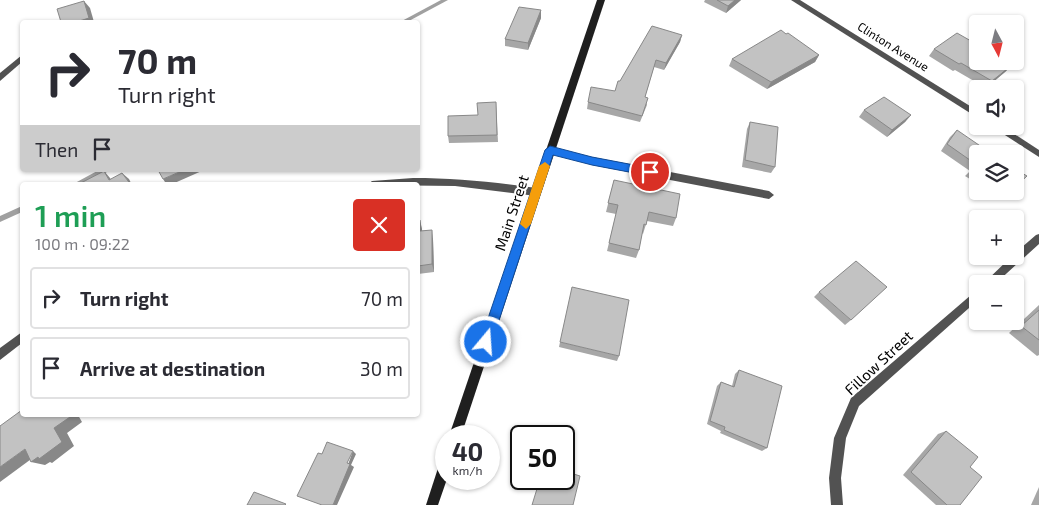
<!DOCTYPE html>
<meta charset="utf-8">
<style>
:root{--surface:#fff;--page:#f2f2f3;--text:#2b2b33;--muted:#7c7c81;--line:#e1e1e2}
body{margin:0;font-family:"Exo 2",sans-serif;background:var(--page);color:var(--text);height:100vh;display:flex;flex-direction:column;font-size:19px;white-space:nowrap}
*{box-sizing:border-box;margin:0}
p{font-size:16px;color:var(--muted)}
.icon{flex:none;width:28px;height:28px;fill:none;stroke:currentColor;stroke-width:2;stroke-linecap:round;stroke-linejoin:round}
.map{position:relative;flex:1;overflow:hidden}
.sheet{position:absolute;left:20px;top:182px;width:400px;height:235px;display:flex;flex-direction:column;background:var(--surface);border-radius:5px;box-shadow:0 1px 4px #0004}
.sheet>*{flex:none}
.top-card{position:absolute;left:20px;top:20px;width:400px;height:152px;border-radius:5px;box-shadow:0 1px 4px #0004;background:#fff;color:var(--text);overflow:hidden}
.needle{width:32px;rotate:173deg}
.fabs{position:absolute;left:969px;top:15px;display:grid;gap:10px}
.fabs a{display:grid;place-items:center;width:55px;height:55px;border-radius:5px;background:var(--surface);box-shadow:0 1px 4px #0004;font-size:25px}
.speed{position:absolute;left:435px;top:425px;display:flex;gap:10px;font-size:25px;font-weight:700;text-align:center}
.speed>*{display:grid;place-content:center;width:65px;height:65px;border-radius:50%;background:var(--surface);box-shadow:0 1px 4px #0004;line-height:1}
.speed small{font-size:12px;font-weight:400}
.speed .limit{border:2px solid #111;border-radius:8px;background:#fff;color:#111}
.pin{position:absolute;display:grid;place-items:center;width:42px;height:42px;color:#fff;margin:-21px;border:2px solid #fff;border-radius:50%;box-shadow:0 1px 5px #0007}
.me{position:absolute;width:55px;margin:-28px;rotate:18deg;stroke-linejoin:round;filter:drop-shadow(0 0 4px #0008)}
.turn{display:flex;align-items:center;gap:18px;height:105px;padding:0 15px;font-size:22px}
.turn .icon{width:65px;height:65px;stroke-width:2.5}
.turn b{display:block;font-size:35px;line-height:42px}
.then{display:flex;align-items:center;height:48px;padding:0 15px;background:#0003;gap:10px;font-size:19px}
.round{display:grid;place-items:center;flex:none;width:52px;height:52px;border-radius:5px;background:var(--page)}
.head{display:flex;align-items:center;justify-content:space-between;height:85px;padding:0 15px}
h1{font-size:30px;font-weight:600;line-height:38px;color:#1e9e55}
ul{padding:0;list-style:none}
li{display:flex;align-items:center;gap:15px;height:62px;margin:0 10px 8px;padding:0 5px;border:2px solid var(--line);border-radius:5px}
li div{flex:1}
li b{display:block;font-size:19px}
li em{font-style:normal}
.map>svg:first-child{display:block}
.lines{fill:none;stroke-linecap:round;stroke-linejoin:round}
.stream{fill:#a0a0a0;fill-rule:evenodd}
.lane{fill:#525252;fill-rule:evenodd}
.street{fill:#525252;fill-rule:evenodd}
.secondary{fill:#1f1f1f;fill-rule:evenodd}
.wall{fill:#a7a7a7}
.shaded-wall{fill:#888}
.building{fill:#c2c2c2;stroke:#888}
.route{fill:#1a73e8;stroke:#114b97}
.slow{fill:#f59e0b}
.labels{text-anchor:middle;stroke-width:4;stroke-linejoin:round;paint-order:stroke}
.far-street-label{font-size:12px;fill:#000;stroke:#fff}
.street-label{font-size:15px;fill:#000;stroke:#fff}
</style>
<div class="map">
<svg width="1039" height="505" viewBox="0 0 1039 505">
<rect width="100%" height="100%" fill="#fff"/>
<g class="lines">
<g class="stream">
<polygon points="441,0 448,0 407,22 400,22"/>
<polygon points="99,170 108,170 107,172 83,185 74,185 75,183"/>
<polygon points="22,206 22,212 0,222 0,216"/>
</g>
<g class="lane">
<polygon points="22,55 22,62 0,81 0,73"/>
<polygon points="550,147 592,157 769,191 774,195 769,199 592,165 547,152 546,150 547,148"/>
</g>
<g class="street">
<polygon points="791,0 800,0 978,111 978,118"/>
<polygon points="991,126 1002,126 1039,150 1039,157"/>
<path d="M413,178C455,178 495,182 536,188L541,192L536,196L455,186L367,185L372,181Z"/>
<polygon points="1039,234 1039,244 995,284 983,284 1012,256 1015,256 1015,253 1036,235"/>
<polygon points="978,289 978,300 859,406 846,438 841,478 843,505 831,505 829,478 834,438 851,398"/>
<polygon points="22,332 22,343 0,360 0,348"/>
</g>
<g class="secondary">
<polygon points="597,0 605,0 461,436 449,436"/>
<polygon points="446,456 447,479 438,505 426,505 440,462 442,458"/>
</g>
</g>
<g class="wall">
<polygon points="705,0 741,0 726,13 704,2"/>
<polygon points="541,10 541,18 528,50 505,46 505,39"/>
<polygon points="786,34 819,55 815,62 767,89 729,66 732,59"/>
<polygon points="682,35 680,42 664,70 654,67 645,97 647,105 640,122 587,109 588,102 615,91 620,81"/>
<polygon points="934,49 1012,65 1005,72 986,88 955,70 953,71 929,56"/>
<polygon points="496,102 498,142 449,143 448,136"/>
<polygon points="864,110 911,115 905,122 887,137 859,117"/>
<polygon points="750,122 775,167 771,173 742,167 747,129"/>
<polygon points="957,130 978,154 978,184 965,176 970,171 941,151 950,137"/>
<polygon points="614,180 676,218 673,226 647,221 643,234 642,233 639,250 636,258 607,251 616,214 606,212"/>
<polygon points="988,191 1010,191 1000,200"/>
<polygon points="418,220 420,220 422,231 433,239 434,272 418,274"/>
<polygon points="819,292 851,320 845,325 814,297"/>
<polygon points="1039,305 1039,355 1037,356 1009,333"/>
<polygon points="560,342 619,356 617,361 559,347"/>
<polygon points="739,370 767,448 762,451 720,433 721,431 707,424 717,386 721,382 732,386 735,374"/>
<polygon points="946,431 970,467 960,505 936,505 903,475 938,434"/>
<polygon points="1039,487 1039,505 1031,505"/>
</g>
<g class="shaded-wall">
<polygon points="735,0 741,0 726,13 728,6"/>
<polygon points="84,1 90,8 94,22 76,22"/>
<polygon points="541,10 541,18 528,50 528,43"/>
<polygon points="682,35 680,42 664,70 666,63"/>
<polygon points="819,55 815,62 767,89 771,82"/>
<polygon points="1012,65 1005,72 986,88 992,81"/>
<polygon points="911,115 905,122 887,137 892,130"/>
<polygon points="184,170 204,170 170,185 167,185 163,179"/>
<polygon points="104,171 110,178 114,185 109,180"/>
<polygon points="122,173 129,179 132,185 131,185"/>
<polygon points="420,220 422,229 422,240 420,231"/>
<polygon points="432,230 433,239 434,272 432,264"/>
<polygon points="68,415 78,415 82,422 67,433 74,446 52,463 50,462 45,465 31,462 54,428"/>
<polygon points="25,449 38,454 0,482 0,467"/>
<polygon points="353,451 356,454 351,465 354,467 337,505 333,505"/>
</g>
<g class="building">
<polygon points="717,0 735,0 728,6"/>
<polygon points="84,1 89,18 76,22 61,22 57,9"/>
<polygon points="519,7 541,10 528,43 505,39"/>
<polygon points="652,26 682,35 666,63 656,60 645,97 648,98 642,116 588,102 591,87 615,91 618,81 620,81"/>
<polygon points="781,30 786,34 788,33 819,55 771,82 732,59"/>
<polygon points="957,33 978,45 978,61 1005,61 1012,65 992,81 961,63 959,64 934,49"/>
<polygon points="884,97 911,115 892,130 864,110"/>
<polygon points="496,102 497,135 448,136 448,116 478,115 477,103"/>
<polygon points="750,122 778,127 775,167 745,160"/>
<polygon points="957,130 992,154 978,154 978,173 972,169 977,165 947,144"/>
<polygon points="1015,169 1027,176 1015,187"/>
<polygon points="158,170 184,170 163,179"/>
<polygon points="104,171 109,180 122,173 131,185 77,185"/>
<polygon points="614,180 680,194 676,218 649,212 646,225 644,224 639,250 609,243 618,205 608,203"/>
<polygon points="418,220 420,220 420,231 432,230 432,264 418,266"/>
<polygon points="856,261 887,287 851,320 819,292"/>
<polygon points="572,287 629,300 619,356 560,342"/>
<polygon points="1039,310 1039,340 1021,326"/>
<polygon points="739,370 782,386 767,448 724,430 725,427 710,421 721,382 734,387"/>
<polygon points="22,410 22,415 68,415 70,417 54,428 62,442 39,459 38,457 31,462 25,449 0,467 0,426"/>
<polygon points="946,431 978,457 970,467 982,477 960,505 947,505 911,472"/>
<polygon points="327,442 353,451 347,463 350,464 333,505 322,505 297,496 318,453 322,454"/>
<polygon points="564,471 580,476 573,505 532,505 540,479 564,479"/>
<polygon points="254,492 286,504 285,505 247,505"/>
</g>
<polygon class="route" points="550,146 592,157 650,168 655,172 650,176 592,165 553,155 492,342 491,346 486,348 482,346 480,342 545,150"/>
<polygon class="slow" points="545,162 550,166 531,224 526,229 520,224 539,166"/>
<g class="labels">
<g class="far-street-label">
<text transform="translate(893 47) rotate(32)" y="4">Clinton Avenue</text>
</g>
<g class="street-label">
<text transform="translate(512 213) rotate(-72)" y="5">Main Street</text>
<text transform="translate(879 363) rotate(-43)" y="5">Fillow Street</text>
</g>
</g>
</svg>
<div class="fabs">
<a><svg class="needle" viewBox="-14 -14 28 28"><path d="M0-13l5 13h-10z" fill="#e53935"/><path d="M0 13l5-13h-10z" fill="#7c7c81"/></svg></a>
<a><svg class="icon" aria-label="sound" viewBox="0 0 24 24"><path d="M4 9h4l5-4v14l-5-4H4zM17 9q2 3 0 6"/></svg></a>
<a><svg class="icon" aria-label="layers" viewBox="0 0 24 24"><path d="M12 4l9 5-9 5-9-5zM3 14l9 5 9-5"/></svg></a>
<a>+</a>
<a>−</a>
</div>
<div class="speed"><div>40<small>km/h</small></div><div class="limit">50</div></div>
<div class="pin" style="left:650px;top:172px;background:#d93025"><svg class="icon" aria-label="arrive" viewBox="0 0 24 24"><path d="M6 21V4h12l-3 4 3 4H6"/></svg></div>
<svg class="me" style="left:486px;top:342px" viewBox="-20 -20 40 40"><circle r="17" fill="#1a73e8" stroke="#fff" stroke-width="3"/><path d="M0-11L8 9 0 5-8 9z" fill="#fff"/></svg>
<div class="top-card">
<div class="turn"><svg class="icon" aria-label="right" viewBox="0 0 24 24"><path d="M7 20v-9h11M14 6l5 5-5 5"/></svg><div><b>70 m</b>Turn right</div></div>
<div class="then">Then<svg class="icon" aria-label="arrive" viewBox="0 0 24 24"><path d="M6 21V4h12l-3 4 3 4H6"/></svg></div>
</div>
<section class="sheet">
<div class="head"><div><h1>1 min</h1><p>100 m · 09:22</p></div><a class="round" style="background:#d93025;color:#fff"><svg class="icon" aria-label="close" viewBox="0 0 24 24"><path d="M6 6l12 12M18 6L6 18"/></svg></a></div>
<ul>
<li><svg class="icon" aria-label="right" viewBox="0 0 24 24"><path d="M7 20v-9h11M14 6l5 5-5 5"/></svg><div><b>Turn right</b></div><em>70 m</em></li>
<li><svg class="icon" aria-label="arrive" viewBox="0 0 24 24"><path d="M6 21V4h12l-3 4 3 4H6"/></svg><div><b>Arrive at destination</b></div><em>30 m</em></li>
</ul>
</section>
</div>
